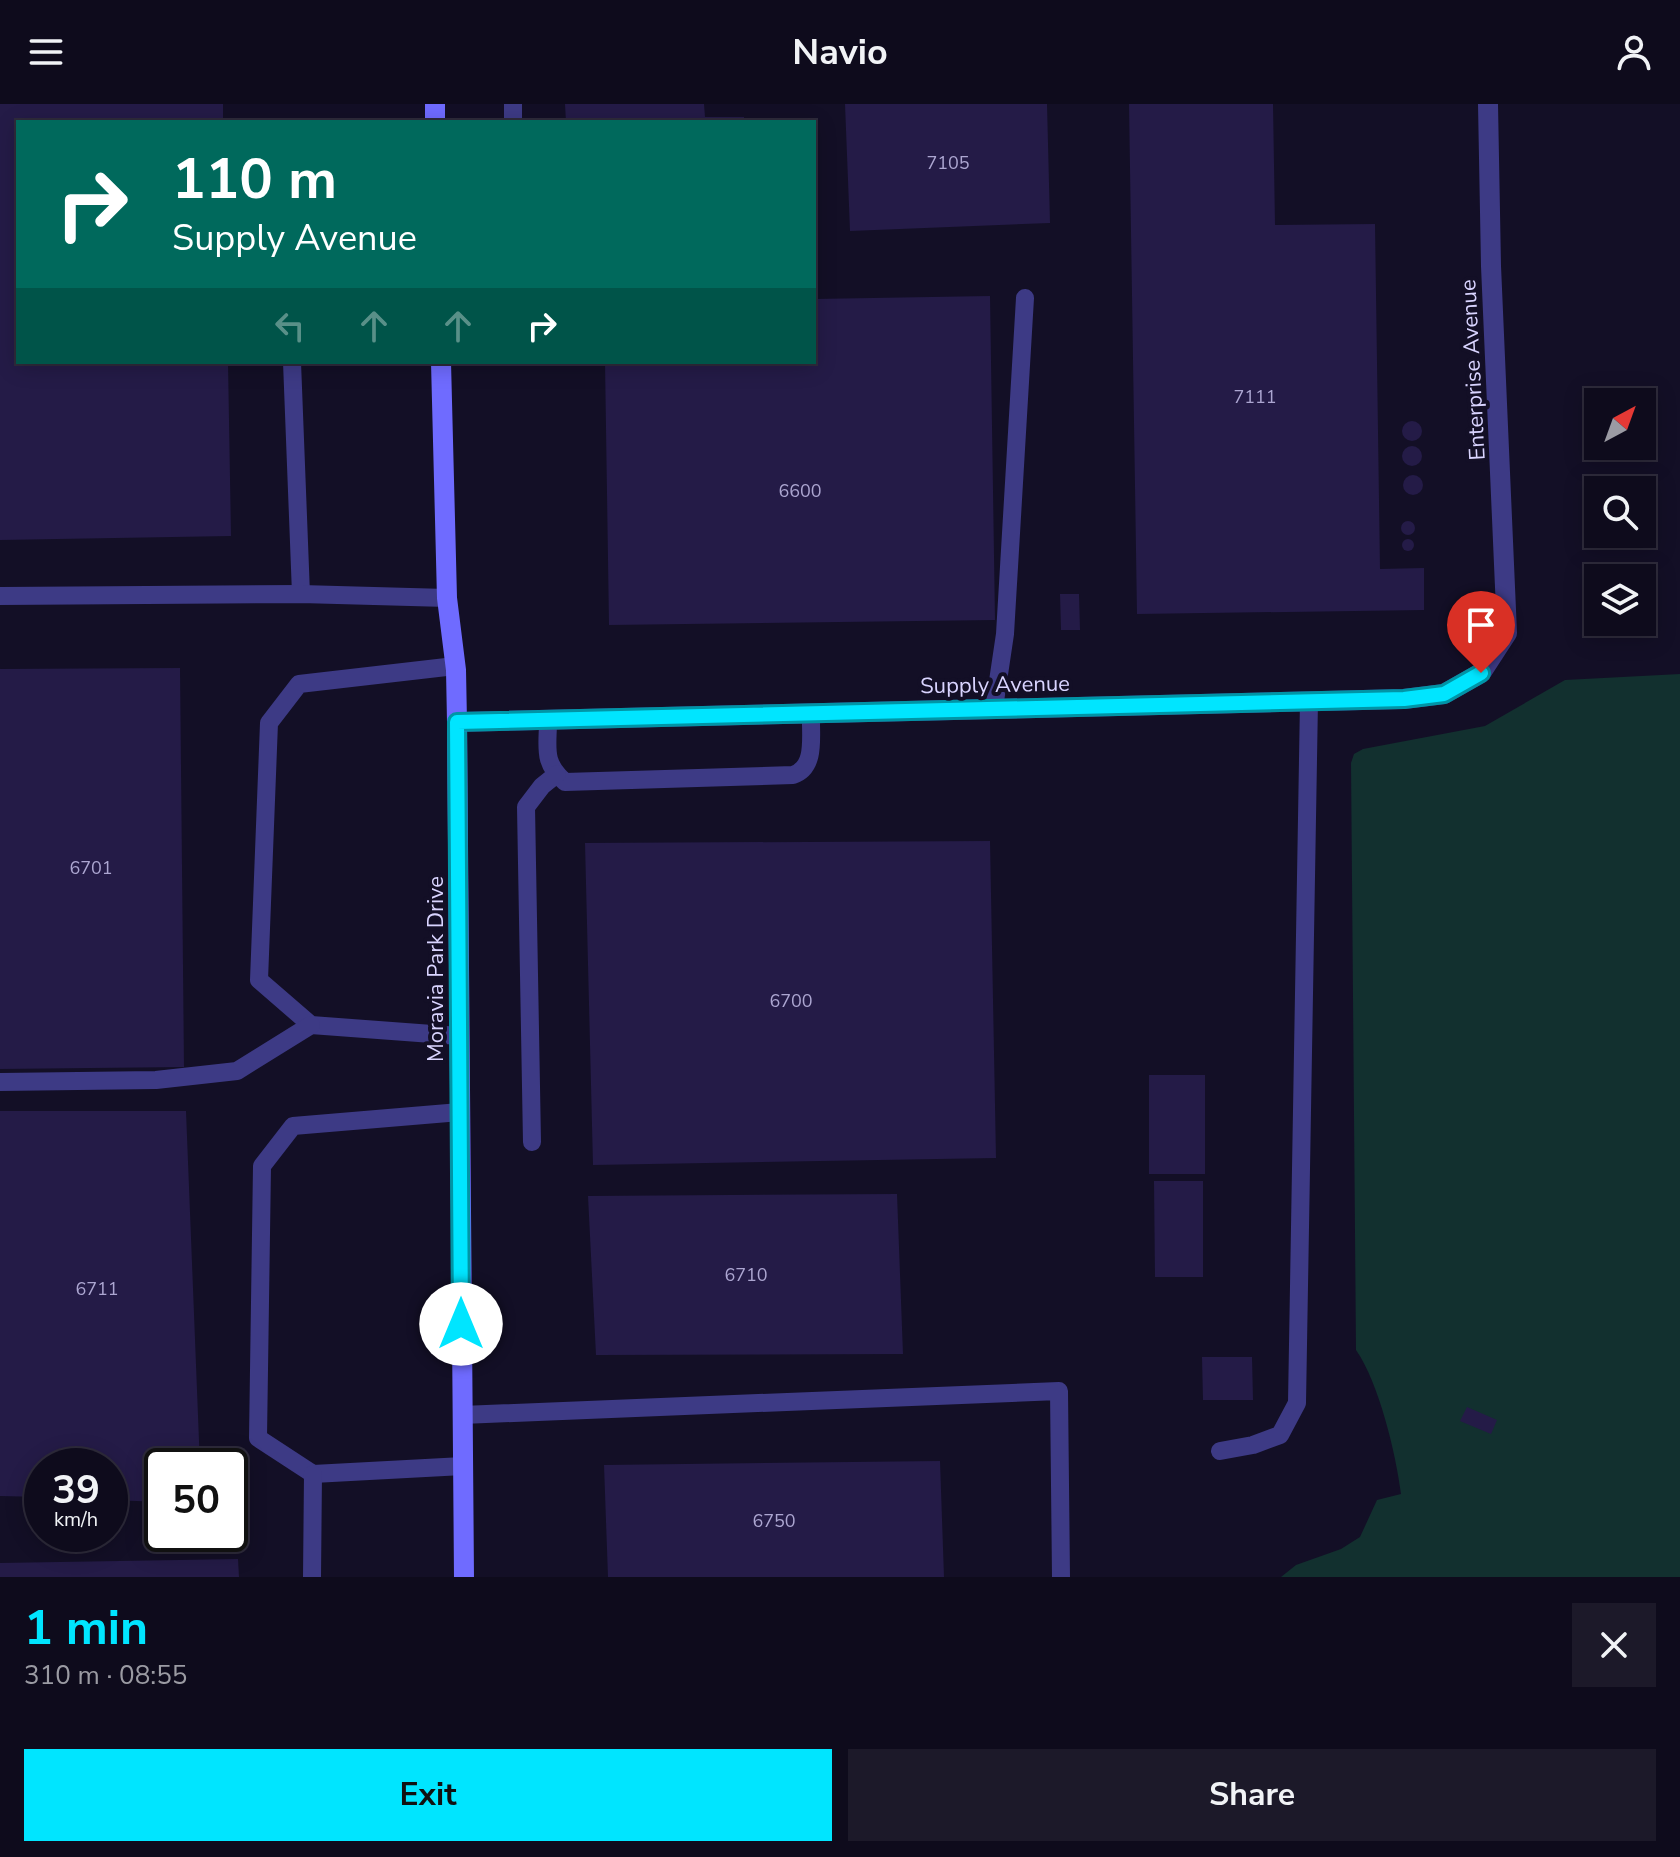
<!DOCTYPE html>
<meta charset="utf-8">
<style>
:root{--surface:#0e0b1c;--page:#1c1929;--text:#f1f3f6;--muted:#9b9ba3;--line:#2e2b3b;--accent:#00e5ff}
body{margin:0;font-family:"Nunito Sans",sans-serif;background:var(--page);color:var(--text);height:100vh;display:flex;flex-direction:column;font-size:30px;white-space:nowrap}
*{box-sizing:border-box;margin:0}
p{font-size:26px;color:var(--muted)}
.icon{flex:none;width:44px;height:44px;fill:none;stroke:currentColor;stroke-width:2;stroke-linecap:round;stroke-linejoin:round}
.map{position:relative;height:1473px;overflow:hidden}
.side{display:flex;flex-direction:column;background:var(--surface);flex:1}
.side>*{flex:none}
.hud{position:absolute;left:16px;top:16px;width:800px;height:244px;border-radius:0px;box-shadow:0 4px 20px #0003,0 0 0 2px var(--line);background:#00695c;color:#fff;overflow:hidden}
.needle{width:52px;rotate:41deg}
.buttons{position:absolute;left:1584px;top:284px;display:grid;gap:16px}
.buttons a{display:grid;place-items:center;width:72px;height:72px;border-radius:0px;background:var(--surface);box-shadow:0 4px 20px #0003,0 0 0 2px var(--line);font-size:40px}
.speed{position:absolute;left:24px;top:1344px;display:flex;gap:16px;font-size:40px;font-weight:700;text-align:center}
.speed>*{display:grid;place-content:center;width:104px;height:104px;border-radius:50%;background:var(--surface);box-shadow:0 4px 20px #0003,0 0 0 2px var(--line);line-height:1}
.speed small{font-size:20px;font-weight:400}
.speed .limit{border:4px solid #111;border-radius:12px;background:#fff;color:#111}
.pin{position:absolute;display:grid;place-items:center;width:68px;height:68px;color:#fff;margin:-82px -34px;border-radius:50% 50% 50% 0;rotate:-45deg;box-shadow:0 0 8px #0007}
.pin .icon{rotate:45deg}
.me{position:absolute;width:88px;margin:-44px;rotate:0deg;stroke-linejoin:round;filter:drop-shadow(0 0 6px #0008)}
.turn{display:flex;align-items:center;gap:28px;height:168px;padding:0 24px;font-size:36px}
.turn .icon{width:104px;height:104px;stroke-width:2.5}
.turn b{display:block;font-size:56px;line-height:68px}
.lanes{display:flex;align-items:center;height:76px;padding:0 24px;background:#0003;justify-content:center;gap:40px;direction:ltr}
.lanes .off{opacity:.35}
.round{display:grid;place-items:center;flex:none;width:84px;height:84px;border-radius:0px;background:var(--page)}
.summary{display:flex;align-items:center;justify-content:space-between;height:136px;padding:0 24px}
h1{font-size:48px;font-weight:700;line-height:60px;color:var(--accent)}
.button{display:flex;gap:16px;margin-top:auto;padding:16px 24px}
.button a{flex:1;height:92px;border-radius:0px;background:var(--accent);color:#111;font-size:32px;font-weight:700;line-height:92px;text-align:center}
.button a+a{background:var(--page);color:var(--text)}
header{display:flex;justify-content:space-between;align-items:center;height:104px;padding:0 24px;background:var(--surface);font-size:36px;font-weight:700}
.map>svg:first-child{display:block}
.green{fill:#12302f}
.building{fill:#241b47}
.lines{fill:none;stroke-linecap:round;stroke-linejoin:round}
.lane{stroke:#3d3a85;stroke-width:18}
.street{stroke:#3d3a85;stroke-width:20}
.secondary{stroke:#6f6bff;stroke-width:20}
.route-casing{stroke:#0095a6;stroke-width:20}
.route{stroke:#00e5ff;stroke-width:14}
.labels{text-anchor:middle;stroke-width:8;stroke-linejoin:round;paint-order:stroke}
.number-label{font-size:18px;fill:#aca6d1}
.street-label{font-size:22px;fill:#d9d4ff;stroke:#130f26}
</style>
<header><svg class="icon" aria-label="menu" viewBox="0 0 24 24"><path d="M4 6h16M4 12h16M4 18h16"/></svg>Navio<svg class="icon" aria-label="person" viewBox="0 0 24 24"><circle cx="12" cy="8" r="4"/><path d="M4 21q1-7 8-7t8 7"/></svg></header>
<div class="map">
<svg width="1680" height="1473" viewBox="0 0 1680 1473">
<rect width="100%" height="100%" fill="#130f26"/>
<path class="green" d="M1680,570V1473H1281L1296,1461L1341,1445L1360,1433L1377,1396L1401,1390C1396,1350 1379,1279 1356,1246L1351,659L1354,650L1363,645L1485,622L1565,576Z"/>
<g class="building">
<polygon points="0,0 223,0 223,18 18,18 18,258 228,258 231,432 0,436"/>
<polygon points="565,0 704,0 705,13 744,13 744,18 566,18"/>
<polygon points="845,0 1047,0 1050,119 850,127"/>
<polygon points="1129,0 1273,0 1275,121 1375,120 1380,465 1424,464 1424,506 1137,510"/>
<polygon points="990,192 995,516 609,521 605,258 814,258 814,195"/>
<circle cx="1412" cy="327" r="10"/>
<circle cx="1412" cy="352" r="10"/>
<circle cx="1413" cy="381" r="10"/>
<circle cx="1408" cy="424" r="7"/>
<circle cx="1408" cy="441" r="6"/>
<polygon points="1060,490 1079,490 1080,526 1061,526"/>
<polygon points="180,564 184,963 0,965 0,565"/>
<polygon points="990,737 996,1054 593,1061 585,739"/>
<rect x="1149" y="971" width="56" height="99"/>
<polygon points="0,1007 186,1007 200,1362 162,1362 162,1398 110,1396 110,1362 42,1362 42,1393 0,1392"/>
<polygon points="1154,1077 1203,1077 1203,1173 1155,1173"/>
<polygon points="897,1090 903,1250 596,1251 588,1092"/>
<polygon points="1202,1253 1252,1253 1253,1296 1203,1296"/>
<polygon points="1467,1303 1497,1316 1491,1330 1460,1317"/>
<polygon points="940,1357 944,1473 608,1473 604,1361"/>
<polygon points="230,1376 235,1376 232,1402 230,1402"/>
<polygon points="238,1455 239,1473 0,1473 0,1459"/>
</g>
<g class="lines">
<g class="lane">
<polyline points="513,0 513,18"/>
<polyline points="292,258 301,490"/>
<polyline points="0,492 301,490 447,494"/>
<polyline points="455,562 299,580 269,619 259,876 311,921 459,932"/>
<polyline points="994,604 1005,530 1025,194"/>
<path d="M548,616C548,644 542,658 565,678L793,671C817,663 810,631 811,609"/>
<polyline points="0,978 156,976 237,967 311,921"/>
<polyline points="460,1008 293,1022 262,1062 258,1334 313,1370 463,1362"/>
<polyline points="532,1038 526,703 542,682 557,670"/>
<polyline points="462,1311 1059,1287 1061,1473"/>
<polyline points="1220,1347 1253,1341 1280,1331 1297,1299 1309,597"/>
<polyline points="312,1473 313,1370"/>
</g>
<polyline class="street" points="457,618 1404,595 1444,590 1481,569 1507,529 1491,162 1488,0"/>
<g class="secondary">
<polyline points="435,0 435,18"/>
<polyline points="441,258 447,494 456,566 457,618 464,1473"/>
</g>
</g>
<g class="lines">
<g class="route-casing">
<polyline id="route" points="461,1220 457,618 1404,595 1444,590 1481,569"/>
</g>
<use href="#route" class="route"/>
</g>
<g class="labels">
<g class="number-label">
<text x="948" y="65">7105</text>
<text x="1255" y="299">7111</text>
<text x="800" y="393">6600</text>
<text x="91" y="770">6701</text>
<text x="791" y="903">6700</text>
<text x="746" y="1177">6710</text>
<text x="97" y="1191">6711</text>
<text x="774" y="1423">6750</text>
</g>
<g class="street-label">
<text transform="translate(1472 266) rotate(-93)" y="8">Enterprise Avenue</text>
<text transform="translate(995 580) rotate(-1)" y="8">Supply Avenue</text>
<text transform="translate(435 865) rotate(-90)" y="8">Moravia Park Drive</text>
</g>
</g>
</svg>
<div class="buttons">
<a><svg class="needle" viewBox="-14 -14 28 28"><path d="M0-13l5 13h-10z" fill="#e53935"/><path d="M0 13l5-13h-10z" fill="#9b9ba3"/></svg></a>
<a><svg class="icon" aria-label="search" viewBox="0 0 24 24"><circle cx="10" cy="10" r="6"/><path d="M15 15l6 6"/></svg></a>
<a><svg class="icon" aria-label="layers" viewBox="0 0 24 24"><path d="M12 4l9 5-9 5-9-5zM3 14l9 5 9-5"/></svg></a>
</div>
<div class="speed"><div>39<small>km/h</small></div><div class="limit">50</div></div>
<div class="pin" style="left:1481px;top:569px;background:#d93025"><svg class="icon" aria-label="arrive" viewBox="0 0 24 24"><path d="M6 21V4h12l-3 4 3 4H6"/></svg></div>
<svg class="me" style="left:461px;top:1220px" viewBox="-20 -20 40 40"><circle r="19" fill="#fff"/><path d="M0-13L10 11 0 6-10 11z" fill="#00e5ff"/></svg>
<div class="hud">
<div class="turn"><svg class="icon" aria-label="right" viewBox="0 0 24 24"><path d="M7 20v-9h11M14 6l5 5-5 5"/></svg><div><b>110 m</b>Supply Avenue</div></div>
<div class="lanes"><svg class="icon off" aria-label="left" viewBox="0 0 24 24"><path d="M17 20v-9H6M10 6l-5 5 5 5"/></svg><svg class="icon off" aria-label="ahead" viewBox="0 0 24 24"><path d="M12 20V5M6 11l6-6 6 6"/></svg><svg class="icon off" aria-label="ahead" viewBox="0 0 24 24"><path d="M12 20V5M6 11l6-6 6 6"/></svg><svg class="icon" aria-label="right" viewBox="0 0 24 24"><path d="M7 20v-9h11M14 6l5 5-5 5"/></svg></div>
</div>
</div>
<section class="side">
<div class="summary"><div><h1>1 min</h1><p>310 m · 08:55</p></div><a class="round"><svg class="icon" aria-label="close" viewBox="0 0 24 24"><path d="M6 6l12 12M18 6L6 18"/></svg></a></div>
<div class="button"><a>Exit</a><a>Share</a></div>
</section>
